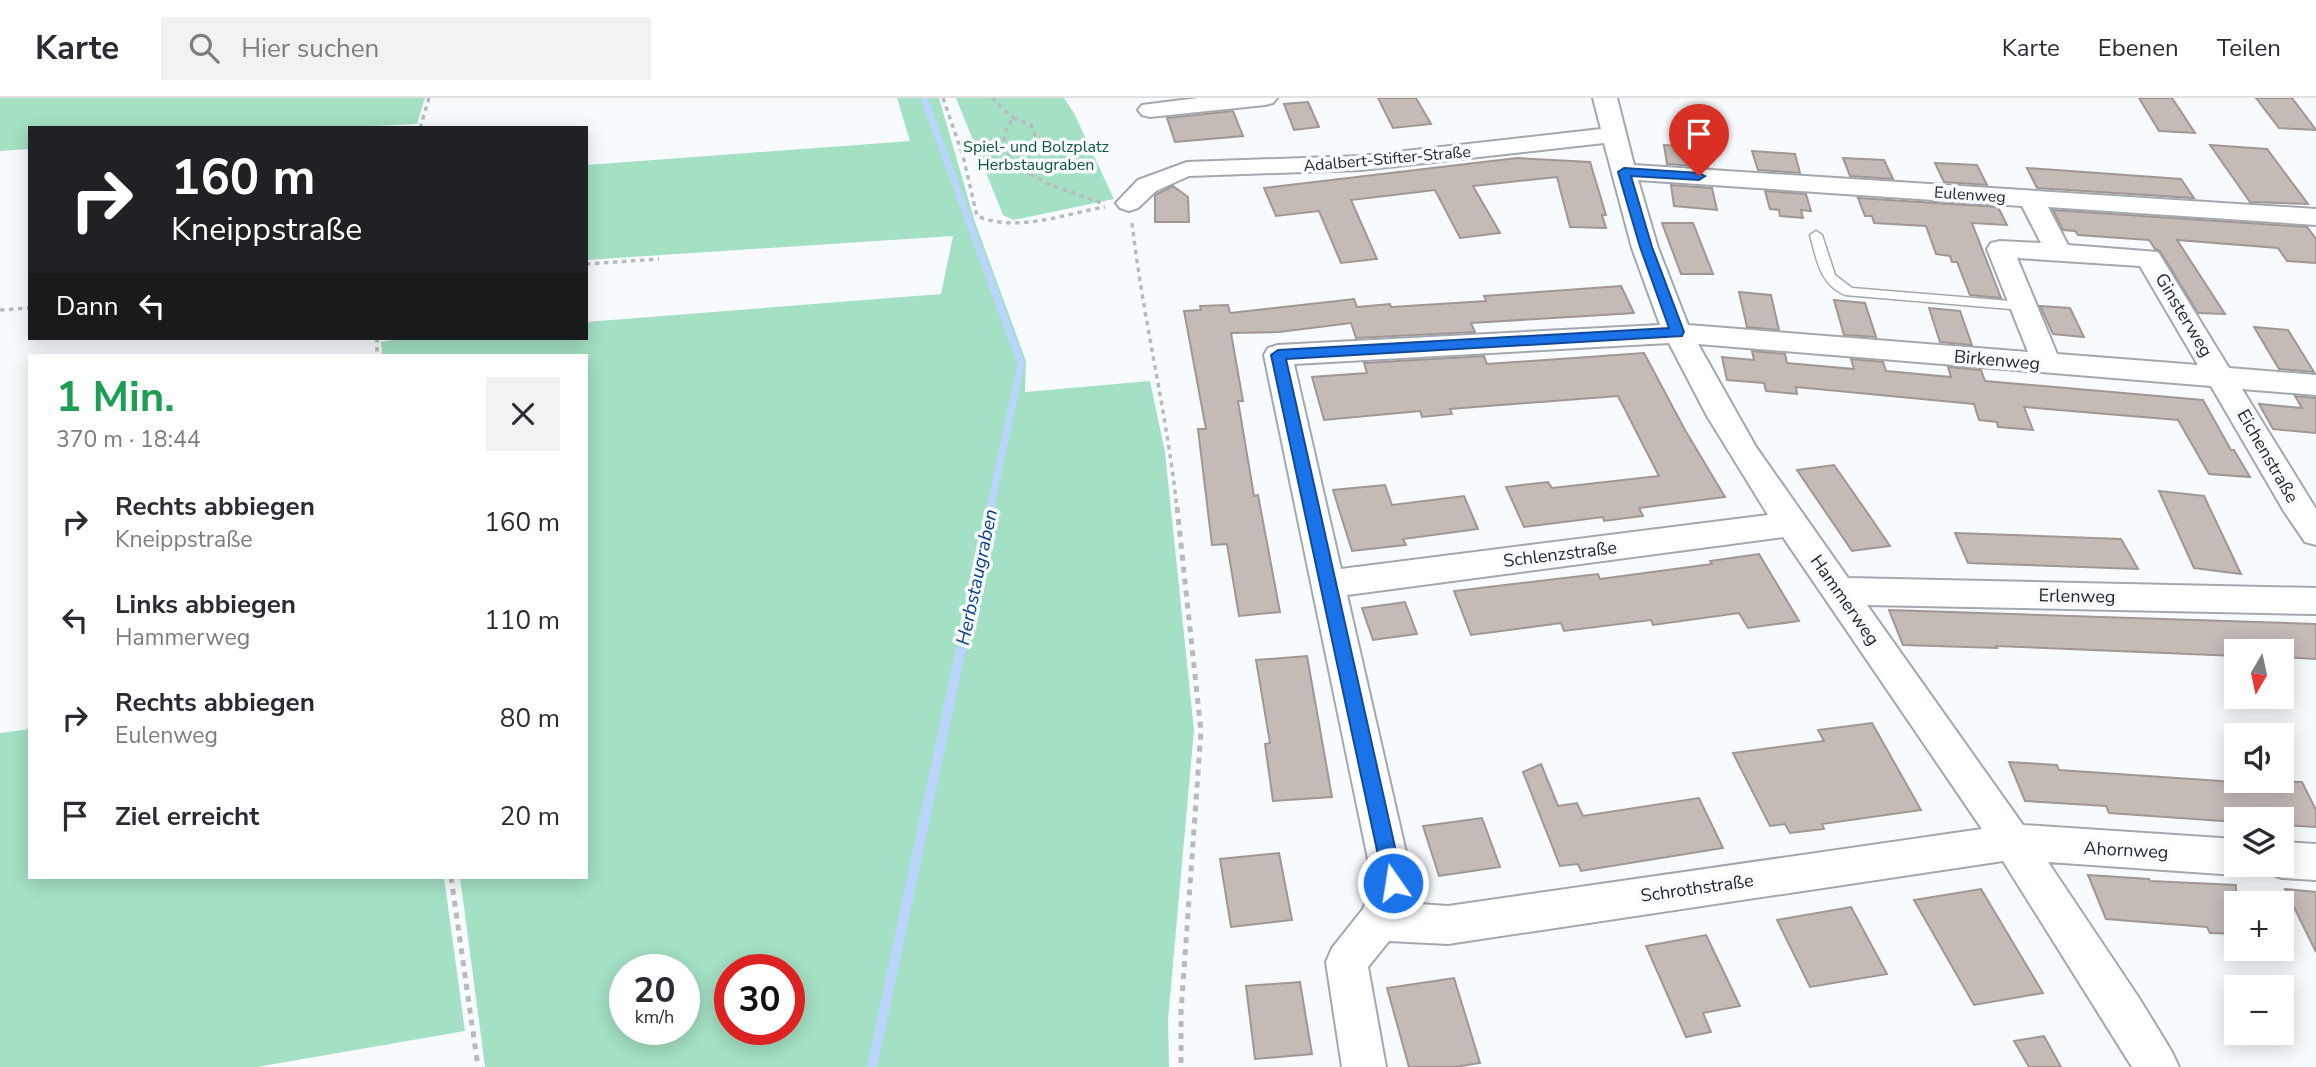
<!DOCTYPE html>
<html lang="de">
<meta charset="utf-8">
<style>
:root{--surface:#fff;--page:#f2f2f3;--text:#2b2b33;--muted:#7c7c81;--line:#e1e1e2}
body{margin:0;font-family:"Nunito Sans",sans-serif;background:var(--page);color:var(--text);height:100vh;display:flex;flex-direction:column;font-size:26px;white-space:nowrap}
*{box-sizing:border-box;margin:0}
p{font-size:23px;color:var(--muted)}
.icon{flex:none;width:38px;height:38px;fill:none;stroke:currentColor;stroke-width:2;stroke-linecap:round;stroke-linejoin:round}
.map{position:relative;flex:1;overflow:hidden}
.drawer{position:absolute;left:28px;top:256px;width:560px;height:525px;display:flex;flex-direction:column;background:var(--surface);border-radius:0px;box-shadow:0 4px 18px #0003}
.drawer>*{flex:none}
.hud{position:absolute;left:28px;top:28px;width:560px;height:214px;border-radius:0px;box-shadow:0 4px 18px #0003;background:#202124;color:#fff;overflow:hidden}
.needle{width:46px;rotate:189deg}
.controls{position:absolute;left:2224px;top:541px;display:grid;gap:14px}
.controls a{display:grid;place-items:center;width:70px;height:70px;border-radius:0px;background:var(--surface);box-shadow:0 4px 18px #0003;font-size:35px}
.speed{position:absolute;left:609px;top:856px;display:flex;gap:14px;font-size:35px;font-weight:700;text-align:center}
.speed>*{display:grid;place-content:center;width:91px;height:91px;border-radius:50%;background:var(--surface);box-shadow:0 4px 18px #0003;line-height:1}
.speed small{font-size:18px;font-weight:400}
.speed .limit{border:10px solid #d22;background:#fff;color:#111}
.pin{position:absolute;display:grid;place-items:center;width:60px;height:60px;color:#fff;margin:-72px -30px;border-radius:50% 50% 50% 0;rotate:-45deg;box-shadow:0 0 7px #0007}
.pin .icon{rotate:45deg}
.me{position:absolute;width:77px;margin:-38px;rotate:347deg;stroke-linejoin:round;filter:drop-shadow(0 0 5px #0008)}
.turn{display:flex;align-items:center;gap:24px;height:147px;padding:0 28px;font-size:32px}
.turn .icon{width:91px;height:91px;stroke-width:2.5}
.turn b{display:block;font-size:49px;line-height:60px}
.then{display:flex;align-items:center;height:66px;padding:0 28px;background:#0003;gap:14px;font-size:26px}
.round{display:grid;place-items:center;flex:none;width:74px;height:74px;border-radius:0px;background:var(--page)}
.overview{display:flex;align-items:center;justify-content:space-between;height:119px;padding:0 28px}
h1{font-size:42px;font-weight:700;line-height:52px;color:#1e9e55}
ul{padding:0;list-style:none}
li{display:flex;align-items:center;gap:21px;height:98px;padding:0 28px}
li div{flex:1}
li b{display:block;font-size:26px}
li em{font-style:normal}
header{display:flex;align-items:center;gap:42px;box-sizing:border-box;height:98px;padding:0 35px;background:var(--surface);border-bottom:2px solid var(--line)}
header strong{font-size:33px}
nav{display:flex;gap:38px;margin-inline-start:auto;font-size:24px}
.search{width:490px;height:63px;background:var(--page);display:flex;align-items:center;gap:18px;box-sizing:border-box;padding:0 24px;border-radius:0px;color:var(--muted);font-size:26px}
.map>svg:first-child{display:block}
.green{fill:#a4e1c4;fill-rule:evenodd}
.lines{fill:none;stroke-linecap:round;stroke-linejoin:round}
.stream-far1{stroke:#bad5fd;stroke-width:7}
.stream{stroke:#bad5fd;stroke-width:10}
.building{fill:#c4bbb7;stroke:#a09793;stroke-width:2}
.lane-casing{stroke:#a2a8af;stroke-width:3}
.street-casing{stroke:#a2a8af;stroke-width:4}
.path-far1{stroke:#b8bbbe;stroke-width:3.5;stroke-dasharray:4.5 4.5;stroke-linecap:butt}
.path{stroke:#b8bbbe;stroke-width:5;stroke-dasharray:6 6;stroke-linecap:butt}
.lane{fill:#fff;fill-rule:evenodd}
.street{fill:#fff;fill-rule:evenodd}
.route{fill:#1a73e8;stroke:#114b97;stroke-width:2}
.labels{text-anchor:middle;stroke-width:7;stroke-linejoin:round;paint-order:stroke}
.far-park-label{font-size:16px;fill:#0d563c;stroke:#f8fbfe}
.far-street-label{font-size:16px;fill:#26292c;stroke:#f8fbfe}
.street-label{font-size:18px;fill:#26292c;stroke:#f8fbfe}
.water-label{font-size:19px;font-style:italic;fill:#093e88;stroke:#f8fbfe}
</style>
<header>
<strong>Karte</strong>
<div class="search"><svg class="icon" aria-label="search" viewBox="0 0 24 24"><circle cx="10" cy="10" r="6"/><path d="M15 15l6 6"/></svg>Hier suchen</div>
<nav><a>Karte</a><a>Ebenen</a><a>Teilen</a></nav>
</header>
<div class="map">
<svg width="2316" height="969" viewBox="0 0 2316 969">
<rect width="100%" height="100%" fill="#f8fbfe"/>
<g class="green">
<polygon points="0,0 425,0 417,26 333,30 30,30 30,51 0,53"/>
<path d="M897,0H939L975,124L1026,263L1025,294L1150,283L1165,354L1194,632L1168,922L1169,969H485L460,779H586V257H382L381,244L407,240H586V224L941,196L953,138L586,162V67L910,43ZM625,872H684V931H625ZM730,872H789V931H730Z"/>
<polygon points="956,0 1064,0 1074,15 1114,101 1013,122 1003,117"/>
<polygon points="30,631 30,779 444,779 465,933 257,969 0,969 0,635"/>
</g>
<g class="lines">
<polyline class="stream-far1" points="924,0 1021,266 990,411"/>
<polyline class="stream" points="872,969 991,409"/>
</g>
<g class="building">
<polygon points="1378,0 1416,0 1431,26 1393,30"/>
<polygon points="2139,0 2172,0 2195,35 2159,33"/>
<polygon points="2256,0 2292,0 2316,32 2279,30"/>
<polygon points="1308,4 1319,29 1294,32 1284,6"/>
<polygon points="1233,13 1243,38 1175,44 1167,20"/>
<polygon points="1664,47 1703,50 1708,69 1667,66"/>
<polygon points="2210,47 2267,51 2308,106 2250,104"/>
<polygon points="1752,53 1795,56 1800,75 1758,72"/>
<polygon points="1517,60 1590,64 1606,117 1602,117 1606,130 1570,129 1557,79 1473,88 1500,135 1460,140 1435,92 1351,102 1377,161 1341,165 1319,113 1276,118 1264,90"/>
<polygon points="1843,60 1884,62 1893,81 1850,78"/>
<polygon points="1935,65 1977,67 1987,87 1944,84"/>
<polygon points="2027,70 2181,81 2194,100 2037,90"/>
<polygon points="1671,87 1712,90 1717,112 1674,108"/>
<polygon points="1173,88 1188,99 1189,124 1155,124 1155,97"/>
<polygon points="1765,93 1806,96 1811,113 1801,112 1803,120 1780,118 1779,112 1770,111"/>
<polygon points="1858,100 1998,109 2007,127 1972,125 2001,200 1970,197 1957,164 1952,164 1950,158 1936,156 1926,128 1874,125 1872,118 1865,118"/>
<polygon points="2053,112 2307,129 2316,141 2316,165 2287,163 2278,150 2177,142 2225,216 2198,215 2160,153 2155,151 2149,142 2078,137 2075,133 2063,132"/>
<polygon points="1662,125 1693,125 1713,176 1681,176"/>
<polygon points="1621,188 1634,215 1471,225 1475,234 1356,240 1351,225 1279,234 1231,235 1243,303 1238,303 1254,398 1258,397 1280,514 1239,518 1227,446 1212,447 1198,331 1206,331 1184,213 1201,212 1200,208 1228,207 1230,215 1354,201 1357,209 1390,206 1391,209 1486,203 1484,198"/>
<polygon points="1739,194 1771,197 1779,232 1747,229"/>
<polygon points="1834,202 1865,205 1876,239 1844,237"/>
<polygon points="2040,208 2070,210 2084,239 2053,236"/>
<polygon points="1929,210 1960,213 1972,247 1940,244"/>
<polygon points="2254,229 2288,232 2314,274 2279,271"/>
<polygon points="1752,253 1785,256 1787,265 1854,271 1851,261 1883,264 1886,273 1951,279 1948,269 1981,272 1985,283 2203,302 2231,352 2234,352 2250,379 2209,376 2178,322 2024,309 2033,332 1998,329 1997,324 1979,322 1974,306 1796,289 1797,296 1766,293 1764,285 1727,282 1722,259 1754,262"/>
<polygon points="1644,255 1685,332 1725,399 1639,410 1643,418 1604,423 1603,419 1524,429 1506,389 1548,384 1552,390 1659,378 1618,298 1450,311 1452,316 1422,319 1420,313 1324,322 1312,279 1367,275 1364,265 1484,258 1487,266"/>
<polygon points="2295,298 2316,300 2316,335 2273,331 2259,306 2302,310"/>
<polygon points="1834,367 1871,420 1890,448 1852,453 1797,372"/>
<polygon points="1385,387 1392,407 1464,398 1478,431 1403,441 1406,447 1352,453 1333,392"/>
<polygon points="2159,393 2204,398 2241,476 2194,470"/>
<polygon points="1955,435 2121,441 2138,471 1968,465"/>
<polygon points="1759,456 1799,523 1748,530 1739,515 1653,527 1651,522 1564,533 1561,525 1471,537 1454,493 1598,476 1600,481 1712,466 1710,463"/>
<polygon points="1405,504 1417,536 1373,542 1362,510"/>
<polygon points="1889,512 2316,526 2316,561 2282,559 2282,553 2236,553 2236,558 1996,548 1997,550 1903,547"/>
<polygon points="1307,558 1332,699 1273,703 1265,646 1270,645 1256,562"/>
<polygon points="1872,625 1921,712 1822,726 1824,731 1790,735 1785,726 1770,728 1733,655 1824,643 1818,632"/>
<polygon points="2009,664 2057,667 2059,672 2221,683 2302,684 2316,712 2316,729 2282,727 2282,721 2236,721 2236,724 2109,715 2106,708 2025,703"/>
<polygon points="1541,666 1558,708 1577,705 1583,718 1699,700 1723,750 1581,773 1578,766 1560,768 1523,674"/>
<polygon points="1482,720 1500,769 1439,778 1423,728"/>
<polygon points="1279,755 1292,822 1231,829 1220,761"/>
<polygon points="2088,777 2149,781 2150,783 2236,787 2236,836 2210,835 2207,829 2106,821"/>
<polygon points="1981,791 2043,895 1974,907 1914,802"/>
<polygon points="2285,791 2316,794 2316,854"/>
<polygon points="1851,809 1887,876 1810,889 1777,822"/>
<polygon points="1706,837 1740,908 1703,915 1711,934 1686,939 1646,848"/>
<polygon points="1454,880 1480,965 1455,969 1409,969 1387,890"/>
<polygon points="1300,884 1312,956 1255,961 1246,888"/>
<polygon points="2044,938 2061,969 2029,969 2014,943"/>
</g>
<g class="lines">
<g class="lane-casing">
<path id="lane" d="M1816,133L1822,137L1835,177L1852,190L2022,204L2029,208L2022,212L1845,197C1819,185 1817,162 1810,137Z"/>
</g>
<g class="street-casing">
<g id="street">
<polygon points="1198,0 1277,0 1273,5 1265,7 1150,19 1142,17 1138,12 1142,7"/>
<path d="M1593,0H1617L1634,67L2316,111V127L2048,109L2068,147L2158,154L2229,270L2316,277V297L2242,291L2316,411V447L2305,444L2285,415L2211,288L1698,246L1756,349L1848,480L2316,490V516L1867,507L2023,727L2236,741V766H2252L2250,772L2236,777L2048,764L2139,900L2172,954L2179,969H2132L2003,763L1448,846L1389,843L1368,869L1386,969H1342L1326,864L1332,850L1363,811L1373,785L1264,257L1268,250L1278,247L1660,227L1632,150L1604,45L1361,72L1189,78L1156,93L1138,110L1129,113L1120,110L1116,105L1138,82L1187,64L1361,58L1601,31ZM1638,82L2022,108L2041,145L2000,143L1991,145L1987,151L2028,254L1688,227L1658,150ZM2017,160L2140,168L2198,267L2057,256ZM1669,245L1707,318L1768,417L1341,471L1294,266ZM1783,439L1982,731L1448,808L1405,805L1413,785L1347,497Z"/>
<polygon points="2282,744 2316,746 2316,782 2282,780 2268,775 2265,766 2282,766"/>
</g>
</g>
<g class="path-far1">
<path d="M943,0L963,58L977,118C1017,135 1064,116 1105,109"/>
<polyline points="992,0 1013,20"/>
<path d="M1013,20L1031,27L1039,47L1037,70L1030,76C1005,58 995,48 1013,20Z"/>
<polyline points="420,30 429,0"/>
<polyline points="1030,76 1051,87 1105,106"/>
<path d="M1132,125C1143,221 1167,315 1177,411"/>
<polyline points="586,166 659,161"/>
<polyline points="0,212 30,210"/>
<polyline points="377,240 377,257"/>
</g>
<g class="path">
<polyline points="1177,409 1201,633 1181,914 1181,969"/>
<polyline points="451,779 478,969"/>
</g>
<use href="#lane" class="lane"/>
<use href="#street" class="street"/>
</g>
<polygon class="route" points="1624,70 1699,75 1705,78 1699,82 1631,78 1652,149 1684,234 1682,238 1286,261 1403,785 1400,791 1393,794 1387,791 1384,785 1271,257 1278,252 1669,230 1640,149 1618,74"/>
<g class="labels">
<g class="far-park-label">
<text x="1036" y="54">Spiel- und Bolzplatz<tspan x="1036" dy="18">Herbstaugraben</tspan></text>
</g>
<g class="far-street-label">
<text transform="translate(1387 60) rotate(-5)" y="6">Adalbert-Stifter-Straße</text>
<text transform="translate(1970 96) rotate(4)" y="6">Eulenweg</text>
</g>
<g class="street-label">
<text transform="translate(2184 217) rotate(59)" y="6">Ginsterweg</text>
<text transform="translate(1997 262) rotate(5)" y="6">Birkenweg</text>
<text transform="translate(2268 358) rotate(60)" y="6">Eichenstraße</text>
<text transform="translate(1560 456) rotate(-7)" y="6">Schlenzstraße</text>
<text transform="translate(2077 498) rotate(1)" y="6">Erlenweg</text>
<text transform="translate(1845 502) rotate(55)" y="6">Hammerweg</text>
<text transform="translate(2126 752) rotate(3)" y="6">Ahornweg</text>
<text transform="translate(1697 790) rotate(-8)" y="6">Schrothstraße</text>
</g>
<g class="water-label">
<text transform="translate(976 479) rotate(-78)" y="7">Herbstaugraben</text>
</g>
</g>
</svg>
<div class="controls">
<a><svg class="needle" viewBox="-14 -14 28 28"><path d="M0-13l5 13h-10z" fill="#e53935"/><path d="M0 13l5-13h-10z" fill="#7c7c81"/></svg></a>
<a><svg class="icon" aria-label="sound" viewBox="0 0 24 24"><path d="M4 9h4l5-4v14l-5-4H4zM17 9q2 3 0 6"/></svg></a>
<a><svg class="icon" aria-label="layers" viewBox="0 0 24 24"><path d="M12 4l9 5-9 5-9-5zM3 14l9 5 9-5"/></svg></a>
<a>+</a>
<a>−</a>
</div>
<div class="speed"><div>20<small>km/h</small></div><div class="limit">30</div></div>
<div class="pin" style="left:1699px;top:78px;background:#d93025"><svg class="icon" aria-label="arrive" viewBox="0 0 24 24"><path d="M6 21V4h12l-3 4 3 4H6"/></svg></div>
<svg class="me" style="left:1393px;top:785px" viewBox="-20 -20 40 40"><circle r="17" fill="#1a73e8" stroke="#fff" stroke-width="3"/><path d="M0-11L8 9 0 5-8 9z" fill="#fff"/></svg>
<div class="hud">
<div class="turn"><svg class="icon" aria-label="right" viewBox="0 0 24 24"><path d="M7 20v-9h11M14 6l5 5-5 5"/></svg><div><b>160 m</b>Kneippstraße</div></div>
<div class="then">Dann<svg class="icon" aria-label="left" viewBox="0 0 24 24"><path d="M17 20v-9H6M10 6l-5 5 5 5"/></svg></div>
</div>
<section class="drawer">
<div class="overview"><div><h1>1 Min.</h1><p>370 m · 18:44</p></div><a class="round"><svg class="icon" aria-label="close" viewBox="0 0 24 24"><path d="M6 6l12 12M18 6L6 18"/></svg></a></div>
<ul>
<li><svg class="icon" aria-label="right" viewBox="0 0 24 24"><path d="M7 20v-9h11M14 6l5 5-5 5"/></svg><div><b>Rechts abbiegen</b><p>Kneippstraße</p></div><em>160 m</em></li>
<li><svg class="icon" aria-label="left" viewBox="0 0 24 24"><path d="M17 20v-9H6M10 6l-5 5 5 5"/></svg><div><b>Links abbiegen</b><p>Hammerweg</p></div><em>110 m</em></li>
<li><svg class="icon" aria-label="right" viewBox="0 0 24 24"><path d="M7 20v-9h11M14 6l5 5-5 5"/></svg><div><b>Rechts abbiegen</b><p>Eulenweg</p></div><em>80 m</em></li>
<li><svg class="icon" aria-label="arrive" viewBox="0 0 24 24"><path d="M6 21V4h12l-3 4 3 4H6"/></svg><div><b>Ziel erreicht</b></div><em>20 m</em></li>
</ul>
</section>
</div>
